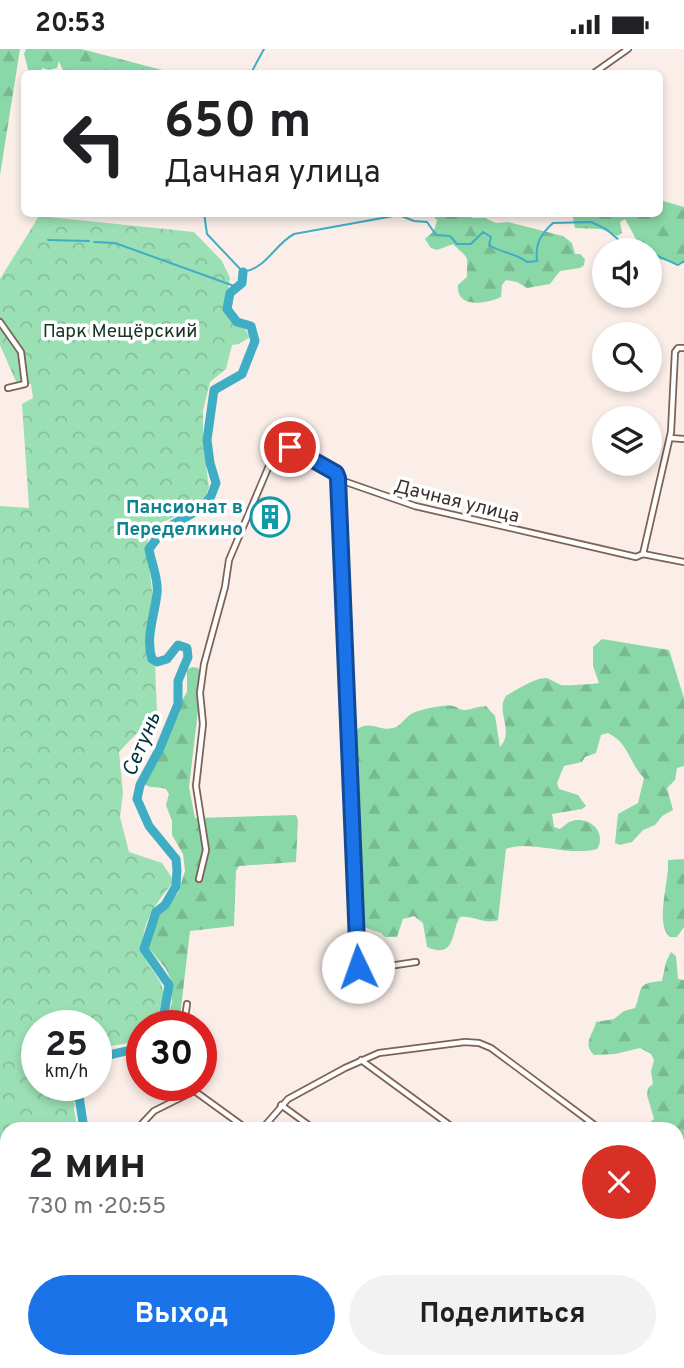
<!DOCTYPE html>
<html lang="ru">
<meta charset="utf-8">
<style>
:root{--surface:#fff;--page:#f2f2f2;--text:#202124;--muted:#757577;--accent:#1a73e8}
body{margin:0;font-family:Overpass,sans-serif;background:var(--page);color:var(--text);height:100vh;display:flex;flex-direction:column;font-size:26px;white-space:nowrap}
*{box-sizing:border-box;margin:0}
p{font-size:23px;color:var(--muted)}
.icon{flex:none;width:38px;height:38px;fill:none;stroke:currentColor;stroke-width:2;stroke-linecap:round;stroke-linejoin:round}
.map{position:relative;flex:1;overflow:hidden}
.side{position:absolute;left:0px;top:1073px;width:684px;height:247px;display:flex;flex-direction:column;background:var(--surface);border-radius:21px 21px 0 0;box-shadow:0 4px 10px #0003}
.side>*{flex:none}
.hud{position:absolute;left:21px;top:21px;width:642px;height:147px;border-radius:10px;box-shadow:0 4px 10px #0003;background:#fff;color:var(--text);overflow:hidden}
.tools{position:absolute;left:592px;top:189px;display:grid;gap:14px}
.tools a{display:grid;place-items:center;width:70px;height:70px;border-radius:50%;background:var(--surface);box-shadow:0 4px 10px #0003;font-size:35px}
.speed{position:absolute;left:21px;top:961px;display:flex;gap:14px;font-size:35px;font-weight:700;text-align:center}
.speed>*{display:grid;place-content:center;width:91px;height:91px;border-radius:50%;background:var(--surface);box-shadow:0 4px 10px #0003;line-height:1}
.speed small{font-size:18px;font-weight:400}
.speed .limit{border:10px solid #d22;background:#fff;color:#111}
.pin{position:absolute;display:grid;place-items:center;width:60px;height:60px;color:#fff;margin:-30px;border:4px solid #fff;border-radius:50%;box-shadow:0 2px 7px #0007}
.me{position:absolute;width:77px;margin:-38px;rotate:357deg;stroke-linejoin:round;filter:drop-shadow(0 0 5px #0008)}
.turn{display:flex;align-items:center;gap:24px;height:147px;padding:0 28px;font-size:32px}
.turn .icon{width:91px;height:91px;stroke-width:2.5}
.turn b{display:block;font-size:49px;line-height:60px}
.round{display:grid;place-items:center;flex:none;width:74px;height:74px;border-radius:37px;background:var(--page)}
.summary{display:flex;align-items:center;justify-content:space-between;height:119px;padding:0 28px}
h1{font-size:42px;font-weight:700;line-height:52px}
.primary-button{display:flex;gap:14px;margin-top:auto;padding:14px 28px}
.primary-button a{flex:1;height:80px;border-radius:42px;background:var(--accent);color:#fff;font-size:28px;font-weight:700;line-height:80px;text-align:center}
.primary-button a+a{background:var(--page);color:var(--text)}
.status{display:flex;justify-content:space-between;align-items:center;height:49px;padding:0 35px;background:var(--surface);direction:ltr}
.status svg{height:19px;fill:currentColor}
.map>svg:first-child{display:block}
.forest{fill:url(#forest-firs)}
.park{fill:url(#park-crowns)}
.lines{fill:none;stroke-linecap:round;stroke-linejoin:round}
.stream{stroke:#3faec4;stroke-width:2}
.river{stroke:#3faec4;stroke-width:9}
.street-casing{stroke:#7d6255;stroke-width:8}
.street{stroke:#fff;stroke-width:4.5}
.route-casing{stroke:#114b97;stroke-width:18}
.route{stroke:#1a73e8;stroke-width:12}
.labels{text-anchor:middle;stroke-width:7;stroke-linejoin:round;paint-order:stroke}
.park-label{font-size:19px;fill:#153623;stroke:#fff}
.street-label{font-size:19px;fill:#3c302b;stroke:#fff}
.culture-label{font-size:19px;font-weight:bold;fill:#0d838f;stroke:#fff;text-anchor:end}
.water-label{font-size:21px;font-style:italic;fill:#00333c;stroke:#fff}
</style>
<div class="status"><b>20:53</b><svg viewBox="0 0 49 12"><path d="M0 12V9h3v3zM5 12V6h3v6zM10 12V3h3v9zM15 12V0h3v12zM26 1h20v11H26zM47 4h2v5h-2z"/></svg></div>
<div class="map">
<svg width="684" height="1319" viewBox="0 0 684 1319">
<defs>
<pattern id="forest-firs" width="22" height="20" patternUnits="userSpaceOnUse" patternTransform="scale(1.75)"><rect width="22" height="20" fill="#8ad7a7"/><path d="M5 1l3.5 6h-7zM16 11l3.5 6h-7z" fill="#78b990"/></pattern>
<pattern id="park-crowns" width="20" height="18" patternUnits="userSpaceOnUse" patternTransform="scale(1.75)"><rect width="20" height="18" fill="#9be0b4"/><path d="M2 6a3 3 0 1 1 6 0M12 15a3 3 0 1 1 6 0" fill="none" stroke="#86c09b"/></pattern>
</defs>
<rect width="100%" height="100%" fill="#fbeee8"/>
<g class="forest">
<polygon points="0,0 20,0 0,126"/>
<polygon points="26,0 81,0 174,24 64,24 59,12 57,19 49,21 42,19 41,24 29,24 24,5"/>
<polygon points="660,151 684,158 684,214 681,215 654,209 653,215 649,217 649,201 642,201 625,170 620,173 622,184 617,187 601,180 575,179 572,165 660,164"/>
<path d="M431,165H467L473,169H485L496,174L508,173L563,187L572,194L575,205H580L585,210L584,216L580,219L560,222L550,235L527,239L517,233L506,231L502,236L501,248C486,255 456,260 458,236L467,228C467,203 470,212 453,195L437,201L431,199L425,190L434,182L437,171Z"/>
<path d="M602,590L669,601L684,649V717L677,719L675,731L667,739L673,761L662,767L655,776L643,781L632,793L620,796L615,794L618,765L638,754L644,729C629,714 629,694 608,684L601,686L596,704L585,708L582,713L564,717L557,734L559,740L578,746L586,757L582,760L552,765L554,778L560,780C563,778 566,775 569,773C587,765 608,782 597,800C567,808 529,790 506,800L498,871C484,876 474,866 460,868C451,882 456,911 427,898L423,874L414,867L403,870L397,888H385L381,884L364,878L358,861L353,707L356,681C370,670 380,683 393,679C402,677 405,667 415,663C424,660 444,655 453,657C461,659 456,660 464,661C471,661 478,657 486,657L495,667L500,698C515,682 495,663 506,647C514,642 537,628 546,629C551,630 556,634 561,636C563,637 595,635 599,634L593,617V598Z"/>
<path d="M192,618L198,619L202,627L189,738L195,769L296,766L298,771L296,813L239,817L236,822L234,877L190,882L179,976H165L172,953L171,931L166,920L149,899L148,893L154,871L178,844L185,822L183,805L172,786V772L166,756L169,745L166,740C159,737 151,740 144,735V730L179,665L181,653L187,643V621Z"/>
<path d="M684,810V878L677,888H670C654,875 670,831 668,811Z"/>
<path d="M671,903L676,907L678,930L684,931V1133L677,1128V1080H642L654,1070L647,1046L648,1039L653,1035L651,1022L654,1011L651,1005L640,999L615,1005L594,1006C582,995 593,986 596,973L614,970L624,962L635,959C643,940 635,934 662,932L666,913Z"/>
</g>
<path class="park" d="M39,167L194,183L222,212L230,229L225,257L234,275L245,280L250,288L239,295L232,296L226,320L210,333L203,362V395L209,438L205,449L190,461L159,475L149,483L147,499L152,541L157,663L119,703L123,744L120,768L129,803L162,814L174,832C160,850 145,867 143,890C139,929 182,925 154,976H142L140,992L106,998L96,1002V976H37V1036H76L74,1061L78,1080H7V1166L0,1163V457L29,459L22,355L33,349L31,335H17L0,296V230Z"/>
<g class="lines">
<g class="stream">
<polyline points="251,24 264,0"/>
<path d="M204,164L207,185L243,223C267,219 274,196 294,185L399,166L414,172L427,173L436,186L450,187L457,195H471L483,183L491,188L489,196C501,204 516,204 527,213L537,212C535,194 541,185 553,174L591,173L606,180L620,192L643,193L648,201"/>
<polyline points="48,191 89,192"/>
<polyline points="94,193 115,194 237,238"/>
<polyline points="649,203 678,216 684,212"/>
</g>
<g class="river">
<path d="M160,976L163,971L169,936L144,900L156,863L165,856L176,837L177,821L176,810L149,777L137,750L140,736L159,701L178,655V632L188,608L187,599L178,596L167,610L157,613L152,610C145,589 155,565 157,544C159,531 151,513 149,500L163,481L202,459L211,447L216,434L210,414L207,391L214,341L242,325L255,292L251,277L237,273L227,260L230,244L242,234L243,223"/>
<path d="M96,1011C111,1003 127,1004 142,997"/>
<polyline points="80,1036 78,1041 84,1080"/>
<polyline points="0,1179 7,1181"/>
</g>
<g class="street-casing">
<g id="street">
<polyline points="594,24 628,0"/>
<polyline points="0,273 21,303 25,335 8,339"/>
<polyline points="670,389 684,390"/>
<polyline points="338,429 358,917 362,921 416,913"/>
<polyline points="643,505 671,383 675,303 678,299 684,299"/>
<polyline points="643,505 684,513"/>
<polyline points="199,830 206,801 196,737 203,675 200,644 204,615 225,538 229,511 274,405 281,399 290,398 336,424 338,429 346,433 415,457 636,508 643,505"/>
<polyline points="184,976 187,955"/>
<polyline points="361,1011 455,1080"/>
<polyline points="180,1036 196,1043 247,1080"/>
<polyline points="281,1056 314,1080"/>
<polyline points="137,1080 154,1062 192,1043"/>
<polyline points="262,1080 288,1050 345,1019 379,1004 465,993 479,994 491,999 600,1080"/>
<polyline points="677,1134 684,1140"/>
<polyline points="677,1243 684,1248"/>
<polyline points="0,1305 7,1306"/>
<polyline points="677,1305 684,1302"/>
<polyline points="354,1312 369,1319"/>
<polyline points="518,1312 527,1319"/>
<polyline points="629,1312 638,1319"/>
<polyline points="191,1319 196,1312"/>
<polyline points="287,1319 290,1312"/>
<polyline points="655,1319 664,1312"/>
</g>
</g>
<use href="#street" class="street"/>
</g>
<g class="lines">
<g class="route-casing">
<polyline id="route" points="290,398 336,424 338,429 358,918"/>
</g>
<use href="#route" class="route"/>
</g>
<defs>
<g id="building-ring" transform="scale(2.0125)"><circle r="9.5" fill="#fff" stroke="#0f9aa8" stroke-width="1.5"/><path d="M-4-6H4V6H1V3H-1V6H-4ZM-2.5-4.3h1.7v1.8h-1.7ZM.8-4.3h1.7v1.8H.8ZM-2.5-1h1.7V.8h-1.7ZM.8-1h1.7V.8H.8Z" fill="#0f9aa8"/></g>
</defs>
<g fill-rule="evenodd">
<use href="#building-ring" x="270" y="468"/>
</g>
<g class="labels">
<g class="park-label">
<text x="120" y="288">Парк Мещёрский</text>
</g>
<g class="street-label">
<text transform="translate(457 451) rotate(14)" y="7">Дачная улица</text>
</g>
<g class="culture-label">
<text x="243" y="464">Пансионат в<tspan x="243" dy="22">Переделкино</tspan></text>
</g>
<g class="water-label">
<text transform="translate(141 695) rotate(-67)" y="7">Сетунь</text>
</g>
</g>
</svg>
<div class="tools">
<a><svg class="icon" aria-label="sound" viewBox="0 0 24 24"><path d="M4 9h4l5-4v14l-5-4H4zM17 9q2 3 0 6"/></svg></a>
<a><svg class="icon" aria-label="search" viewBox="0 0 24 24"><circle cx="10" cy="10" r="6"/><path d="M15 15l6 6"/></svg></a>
<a><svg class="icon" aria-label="layers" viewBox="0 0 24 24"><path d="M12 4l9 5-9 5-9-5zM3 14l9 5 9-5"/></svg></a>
</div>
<div class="speed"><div>25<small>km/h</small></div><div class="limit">30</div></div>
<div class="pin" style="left:290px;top:398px;background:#d93025"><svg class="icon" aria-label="arrive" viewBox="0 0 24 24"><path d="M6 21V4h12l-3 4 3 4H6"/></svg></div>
<svg class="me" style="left:358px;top:918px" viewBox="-20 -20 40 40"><circle r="19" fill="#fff"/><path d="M0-13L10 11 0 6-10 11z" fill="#1a73e8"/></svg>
<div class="hud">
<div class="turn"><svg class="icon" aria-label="left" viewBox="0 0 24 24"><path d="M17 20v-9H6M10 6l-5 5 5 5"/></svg><div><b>650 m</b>Дачная улица</div></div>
</div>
<section class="side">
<div class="summary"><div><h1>2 мин</h1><p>730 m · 20:55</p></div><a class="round" style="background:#d93025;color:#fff"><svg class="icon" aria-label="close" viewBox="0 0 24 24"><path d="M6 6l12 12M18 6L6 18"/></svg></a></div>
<div class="primary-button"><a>Выход</a><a>Поделиться</a></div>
</section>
</div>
